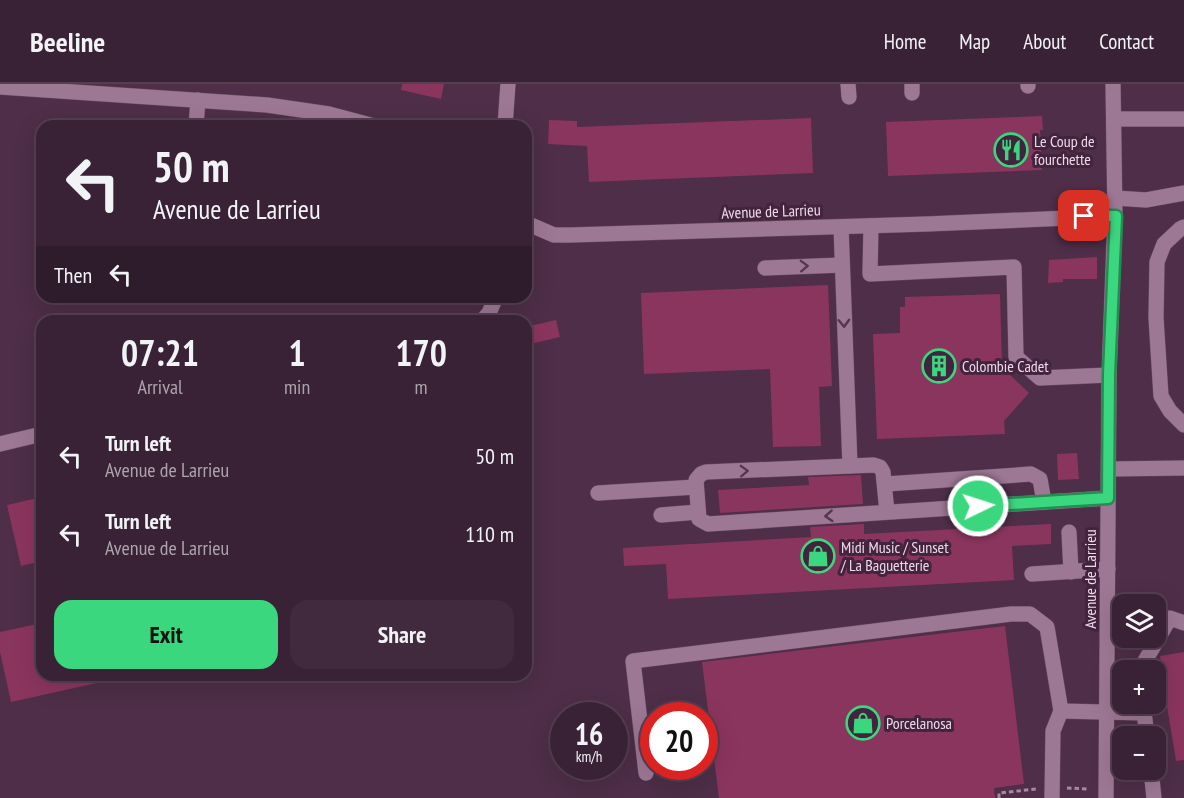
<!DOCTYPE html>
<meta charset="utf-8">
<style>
:root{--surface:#3a2236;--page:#412a3e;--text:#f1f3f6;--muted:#aba4ad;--line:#543f51;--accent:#3bd77f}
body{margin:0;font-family:"PT Sans Narrow",sans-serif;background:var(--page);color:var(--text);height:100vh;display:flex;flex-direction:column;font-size:22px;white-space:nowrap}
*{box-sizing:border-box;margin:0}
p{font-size:20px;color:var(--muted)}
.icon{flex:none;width:33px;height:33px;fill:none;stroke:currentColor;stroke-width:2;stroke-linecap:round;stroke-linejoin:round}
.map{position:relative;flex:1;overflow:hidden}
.panel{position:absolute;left:36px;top:231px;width:496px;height:366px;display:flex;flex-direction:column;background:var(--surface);border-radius:18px;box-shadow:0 6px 24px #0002,0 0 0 2px var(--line)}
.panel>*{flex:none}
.top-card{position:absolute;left:36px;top:36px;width:496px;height:183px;border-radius:18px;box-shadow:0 6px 24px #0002,0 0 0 2px var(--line);background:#3a2236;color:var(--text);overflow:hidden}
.fabs{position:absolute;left:1112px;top:510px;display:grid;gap:12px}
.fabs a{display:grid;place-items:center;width:54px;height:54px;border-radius:12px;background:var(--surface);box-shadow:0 6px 24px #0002,0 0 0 2px var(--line);font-size:30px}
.speed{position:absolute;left:550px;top:618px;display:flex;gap:12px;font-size:30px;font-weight:700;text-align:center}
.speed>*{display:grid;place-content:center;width:78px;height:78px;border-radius:50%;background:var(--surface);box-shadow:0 6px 24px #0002,0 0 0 2px var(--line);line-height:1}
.speed small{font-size:15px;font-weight:400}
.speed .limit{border:9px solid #d22;background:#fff;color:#111}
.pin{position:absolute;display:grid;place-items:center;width:51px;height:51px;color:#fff;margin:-26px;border-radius:12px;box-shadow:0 3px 9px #0006}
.me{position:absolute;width:66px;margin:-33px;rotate:86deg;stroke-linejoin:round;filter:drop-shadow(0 0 4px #0008)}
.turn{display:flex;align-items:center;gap:21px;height:126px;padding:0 18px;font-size:27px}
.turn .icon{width:78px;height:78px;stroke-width:2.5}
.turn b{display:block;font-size:42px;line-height:51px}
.then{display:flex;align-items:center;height:57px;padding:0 18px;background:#0003;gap:12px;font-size:22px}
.eta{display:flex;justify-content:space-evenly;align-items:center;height:102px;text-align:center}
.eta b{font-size:36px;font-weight:700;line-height:42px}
.button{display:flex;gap:12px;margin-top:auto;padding:12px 18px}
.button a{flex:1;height:69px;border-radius:18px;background:var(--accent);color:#111;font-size:24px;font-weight:700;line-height:69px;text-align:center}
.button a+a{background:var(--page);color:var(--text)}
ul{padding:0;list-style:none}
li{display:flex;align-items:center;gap:18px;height:78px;padding:0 18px}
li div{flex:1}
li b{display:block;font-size:22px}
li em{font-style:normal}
header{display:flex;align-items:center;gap:36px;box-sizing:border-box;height:84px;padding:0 30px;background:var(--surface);border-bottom:2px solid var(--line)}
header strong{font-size:28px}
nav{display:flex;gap:33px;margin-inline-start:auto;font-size:21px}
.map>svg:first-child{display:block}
.building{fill:#8a355e}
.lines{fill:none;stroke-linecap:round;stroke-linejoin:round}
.minor-casing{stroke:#674c62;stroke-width:16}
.path{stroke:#a58b9f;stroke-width:3;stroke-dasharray:4.5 3;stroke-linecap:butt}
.minor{stroke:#9d7895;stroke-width:15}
.oneway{stroke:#55354f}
.route-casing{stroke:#268c53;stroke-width:15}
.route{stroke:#3bd77f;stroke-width:10}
.labels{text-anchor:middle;stroke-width:6;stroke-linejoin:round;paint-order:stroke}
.poi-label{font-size:16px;fill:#eed9e9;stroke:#43243e;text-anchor:start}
.street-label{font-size:16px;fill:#eed9e9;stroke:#43243e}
</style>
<header>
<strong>Beeline</strong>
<nav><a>Home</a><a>Map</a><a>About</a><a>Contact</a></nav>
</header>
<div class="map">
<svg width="1184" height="714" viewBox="0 0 1184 714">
<rect width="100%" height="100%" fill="#4e2e48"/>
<g class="building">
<polygon points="402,0 444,0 441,15 401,6"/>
<polygon points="1042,32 1043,46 1040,46 1042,86 888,92 886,38"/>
<polygon points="811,34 813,89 589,98 587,62 548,60 549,36 577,37 577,43"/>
<polygon points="1097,173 1097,195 1063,195 1063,198 1048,199 1049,176"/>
<polygon points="828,201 832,302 819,303 821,362 773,363 770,285 644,290 641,209"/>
<polygon points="1000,210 1002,283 1029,309 1004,337 1005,350 877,355 873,250 900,249 900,223 905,223 905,213"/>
<polygon points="556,236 560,253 526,261 526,243"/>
<polygon points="1077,369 1079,395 1058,396 1057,370"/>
<polygon points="861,391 863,420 720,429 718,406 809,401 808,393"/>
<polygon points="42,413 42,477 21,482 7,421"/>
<polygon points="864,440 864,450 1051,440 1051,460 1012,462 1014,496 668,515 666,480 624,482 623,464 811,453 810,443"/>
<polygon points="42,539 42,591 105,591 106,597 11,618 0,568 0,548"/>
<polygon points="1005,542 1024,700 994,704 995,714 719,714 702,578"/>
<polygon points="1184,568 1184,676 1176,677 1167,622 1161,622 1158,605 1165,604 1160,572"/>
</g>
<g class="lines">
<g class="minor-casing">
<g id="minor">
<polyline points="848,0 849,13"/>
<polyline points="912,0 912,9"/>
<polyline points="1028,0 1028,2"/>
<polyline points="0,3 267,21 329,30 374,42"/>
<polyline points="1114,35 1184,35"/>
<polyline points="196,42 198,16"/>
<polyline points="505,42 508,0"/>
<polyline points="1115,114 1146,116 1184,109"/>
<polyline points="526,139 554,151 571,151 927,140 1115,132"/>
<polyline points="871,142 870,190 1014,183 1016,273 1040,294 1109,291"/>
<polyline points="841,143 850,382"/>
<polyline points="1184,143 1180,145 1164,160 1157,178 1156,234 1161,312 1170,327 1184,341"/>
<polyline points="765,184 842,181"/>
<polyline points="482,237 489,229 496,213"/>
<polyline points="0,360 42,350"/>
<polyline points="1109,385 1184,384"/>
<polyline points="886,400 1031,390 1040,395 1044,418"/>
<polyline points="598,409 696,403"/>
<polyline points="887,428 883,388 880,383 874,381 706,388 701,390 696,396 699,435 708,440 1108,414"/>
<polyline points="661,431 698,428"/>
<polyline points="1069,448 1071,488"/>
<polyline points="1032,490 1108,485"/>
<polyline points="1142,586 1142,582 1170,534 1184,539"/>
<polyline points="1143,620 1147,652"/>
<polyline points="1061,627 1144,629"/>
<polyline points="1151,686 1154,714"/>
<polyline points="646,689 633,577 1011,530 1030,530 1047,543 1061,627 1053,647 1052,714"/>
<polyline points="1106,714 1109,291 1115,132 1113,0"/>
</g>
</g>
<g class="path">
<polyline points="1067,704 1088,705"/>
<polyline points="999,714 999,709 1036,705"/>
</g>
<use href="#minor" class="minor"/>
</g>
<defs><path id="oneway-chevron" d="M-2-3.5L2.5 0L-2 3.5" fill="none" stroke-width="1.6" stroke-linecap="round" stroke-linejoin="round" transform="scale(1.5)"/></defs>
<g class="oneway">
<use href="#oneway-chevron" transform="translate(804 182) rotate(-2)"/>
<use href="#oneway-chevron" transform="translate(844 239) rotate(88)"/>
<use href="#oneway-chevron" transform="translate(744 387) rotate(-2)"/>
<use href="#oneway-chevron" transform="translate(829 432) rotate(176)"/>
</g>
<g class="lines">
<g class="route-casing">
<polyline id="route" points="978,422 1108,414 1109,291 1116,132 1084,132"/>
</g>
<use href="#route" class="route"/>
</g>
<defs>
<g id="restaurant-ring" transform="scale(1.725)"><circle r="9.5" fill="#43243e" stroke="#3bd77f" stroke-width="1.5"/><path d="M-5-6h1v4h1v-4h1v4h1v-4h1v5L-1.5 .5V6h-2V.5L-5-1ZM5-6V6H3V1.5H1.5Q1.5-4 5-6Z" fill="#3bd77f"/></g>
<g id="building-ring" transform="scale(1.725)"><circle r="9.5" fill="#43243e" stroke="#3bd77f" stroke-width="1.5"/><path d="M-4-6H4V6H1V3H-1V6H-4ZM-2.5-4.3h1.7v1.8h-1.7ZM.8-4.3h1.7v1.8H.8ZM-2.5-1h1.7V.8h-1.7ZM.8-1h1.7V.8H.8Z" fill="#3bd77f"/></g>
<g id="shop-ring" transform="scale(1.725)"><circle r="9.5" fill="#43243e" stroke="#3bd77f" stroke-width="1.5"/><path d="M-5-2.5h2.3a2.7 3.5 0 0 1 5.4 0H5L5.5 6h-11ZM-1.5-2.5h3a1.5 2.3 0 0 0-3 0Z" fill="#3bd77f"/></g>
</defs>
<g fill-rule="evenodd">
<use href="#restaurant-ring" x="1011" y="66"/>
<use href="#building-ring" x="939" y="282"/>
<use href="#shop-ring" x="818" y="472"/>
<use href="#shop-ring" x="863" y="639"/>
</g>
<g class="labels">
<g class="poi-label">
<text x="1034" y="63">Le Coup de<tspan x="1034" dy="18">fourchette</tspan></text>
<text x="962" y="288">Colombie Cadet</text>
<text x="841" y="469">Midi Music / Sunset<tspan x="841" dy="18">/ La Baguetterie</tspan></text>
<text x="886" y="645">Porcelanosa</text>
</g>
<g class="street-label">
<text transform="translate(771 127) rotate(-2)" y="6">Avenue de Larrieu</text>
<text transform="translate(1090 495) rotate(-90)" y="6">Avenue de Larrieu</text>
</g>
</g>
</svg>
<div class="fabs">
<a><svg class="icon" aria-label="layers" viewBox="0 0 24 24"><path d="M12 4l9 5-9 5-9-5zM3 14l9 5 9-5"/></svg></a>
<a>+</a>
<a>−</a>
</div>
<div class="speed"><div>16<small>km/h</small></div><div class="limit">20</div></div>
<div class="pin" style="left:1084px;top:132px;background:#d93025"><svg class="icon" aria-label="arrive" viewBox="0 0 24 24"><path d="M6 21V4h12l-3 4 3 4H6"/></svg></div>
<svg class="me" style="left:978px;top:422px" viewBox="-20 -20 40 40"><circle r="17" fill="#3bd77f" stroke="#fff" stroke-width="3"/><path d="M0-11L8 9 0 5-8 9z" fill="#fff"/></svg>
<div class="top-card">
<div class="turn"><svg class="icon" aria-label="left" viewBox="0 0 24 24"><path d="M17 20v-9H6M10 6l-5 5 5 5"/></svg><div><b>50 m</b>Avenue de Larrieu</div></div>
<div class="then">Then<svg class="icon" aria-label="left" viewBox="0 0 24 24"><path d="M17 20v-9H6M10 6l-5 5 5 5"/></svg></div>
</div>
<section class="panel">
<div class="eta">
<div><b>07:21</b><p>Arrival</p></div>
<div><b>1</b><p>min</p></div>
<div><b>170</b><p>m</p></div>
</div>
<ul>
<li><svg class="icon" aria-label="left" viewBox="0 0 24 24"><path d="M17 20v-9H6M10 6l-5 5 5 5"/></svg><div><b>Turn left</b><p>Avenue de Larrieu</p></div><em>50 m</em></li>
<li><svg class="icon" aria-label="left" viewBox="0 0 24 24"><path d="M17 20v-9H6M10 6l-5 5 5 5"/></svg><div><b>Turn left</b><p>Avenue de Larrieu</p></div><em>110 m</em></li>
</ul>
<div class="button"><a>Exit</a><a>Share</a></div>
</section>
</div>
